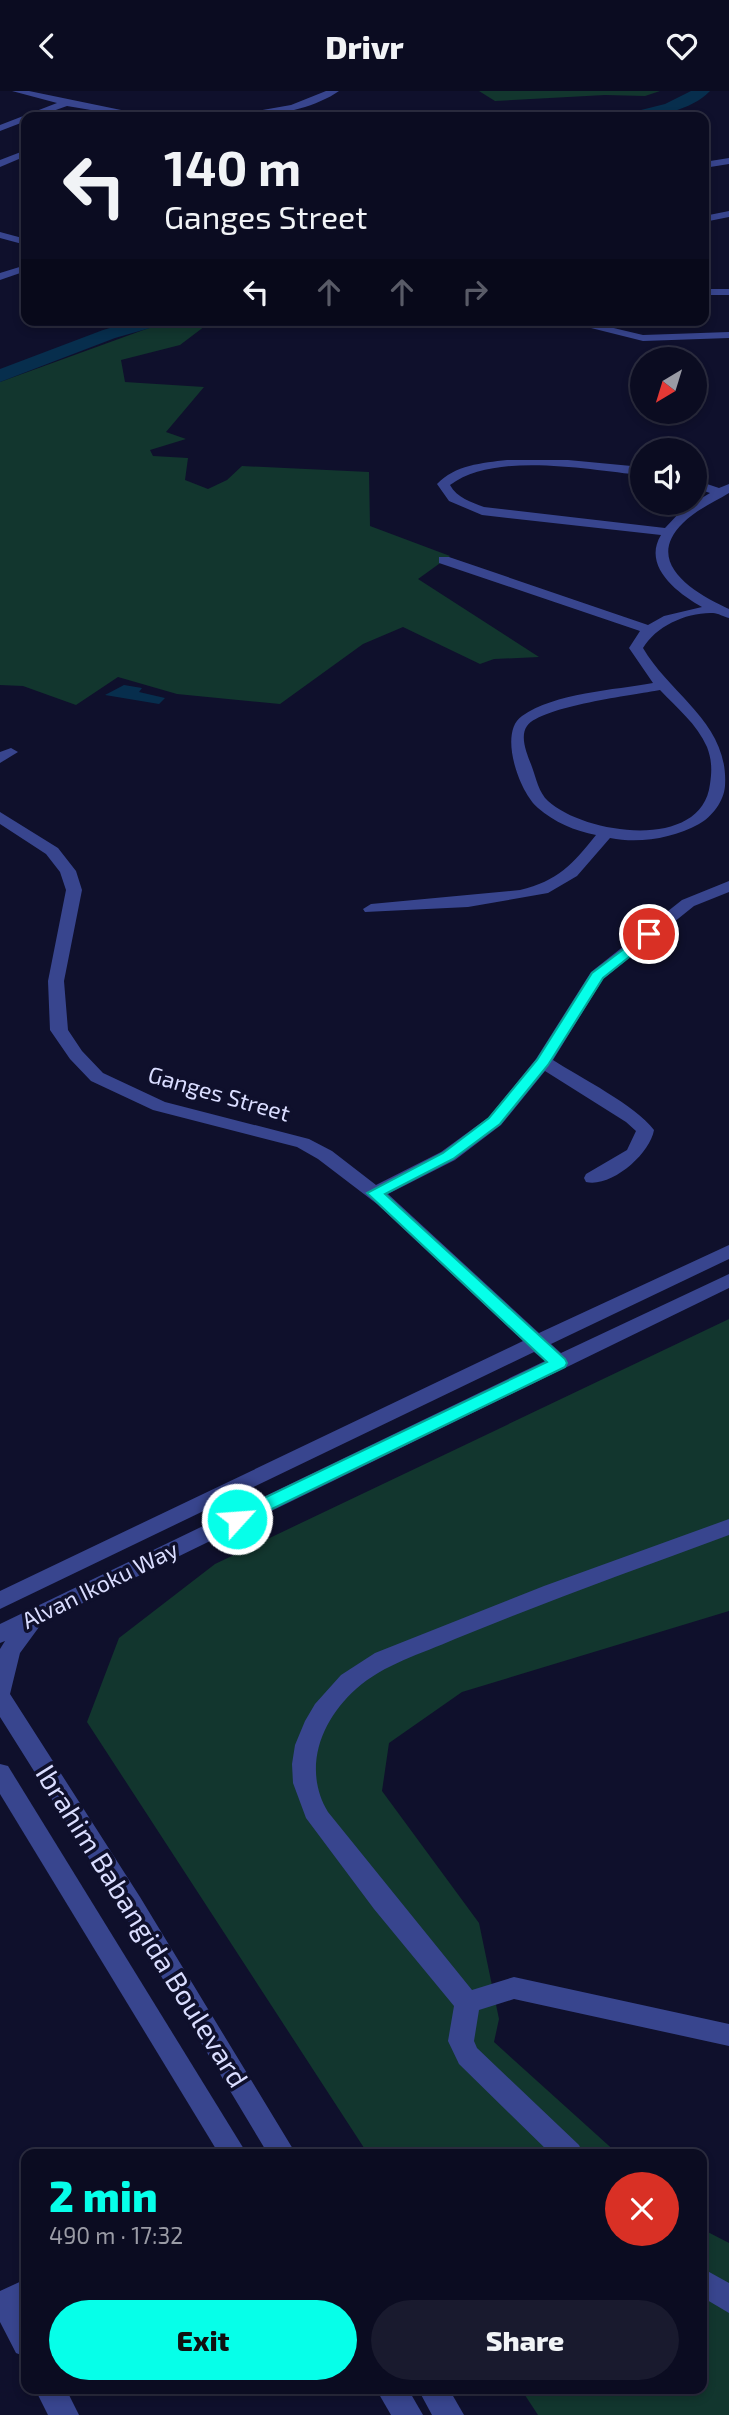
<!DOCTYPE html>
<meta charset="utf-8">
<style>
:root{--surface:#0b0c21;--page:#191a2e;--text:#f1f3f6;--muted:#9a9ba5;--line:#2b2c3f;--accent:#06ffe9}
body{margin:0;font-family:"Exo 2",sans-serif;background:var(--page);color:var(--text);height:100vh;display:flex;flex-direction:column;font-size:26px;white-space:nowrap}
*{box-sizing:border-box;margin:0}
p{font-size:23px;color:var(--muted)}
.icon{flex:none;width:38px;height:38px;fill:none;stroke:currentColor;stroke-width:2;stroke-linecap:round;stroke-linejoin:round}
.map{position:relative;flex:1;overflow:hidden}
.details{position:absolute;left:21px;top:2058px;width:686px;height:245px;display:flex;flex-direction:column;background:var(--surface);border-radius:14px;box-shadow:0 4px 10px #0003,0 0 0 2px var(--line)}
.details>*{flex:none}
.guide{position:absolute;left:21px;top:21px;width:688px;height:214px;border-radius:14px;box-shadow:0 4px 10px #0003,0 0 0 2px var(--line);background:#0b0c21;color:var(--text);overflow:hidden}
.needle{width:46px;rotate:218deg}
.tools{position:absolute;left:630px;top:256px;display:grid;gap:14px}
.tools a{display:grid;place-items:center;width:77px;height:77px;border-radius:50%;background:var(--surface);box-shadow:0 4px 10px #0003,0 0 0 2px var(--line);font-size:35px}
.pin{position:absolute;display:grid;place-items:center;width:60px;height:60px;color:#fff;margin:-30px;border:4px solid #fff;border-radius:50%;box-shadow:0 2px 7px #0007}
.me{position:absolute;width:77px;margin:-38px;rotate:64deg;stroke-linejoin:round;filter:drop-shadow(0 0 5px #0008)}
.turn{display:flex;align-items:center;gap:24px;height:147px;padding:0 28px;font-size:32px}
.turn .icon{width:91px;height:91px;stroke-width:2.5}
.turn b{display:block;font-size:49px;line-height:60px}
.lanes{display:flex;align-items:center;height:66px;padding:0 28px;background:#0003;justify-content:center;gap:35px;direction:ltr}
.lanes .off{opacity:.35}
.round{display:grid;place-items:center;flex:none;width:74px;height:74px;border-radius:37px;background:var(--page)}
.overview{display:flex;align-items:center;justify-content:space-between;height:119px;padding:0 28px}
h1{font-size:42px;font-weight:800;line-height:52px;color:var(--accent)}
.button{display:flex;gap:14px;margin-top:auto;padding:14px 28px}
.button a{flex:1;height:80px;border-radius:42px;background:var(--accent);color:#111;font-size:28px;font-weight:800;line-height:80px;text-align:center}
.button a+a{background:var(--page);color:var(--text)}
header{display:flex;justify-content:space-between;align-items:center;height:91px;padding:0 28px;background:var(--surface);font-size:32px;font-weight:800}
.map>svg:first-child{display:block}
.green{fill:#12362e}
.water{fill:#072e4d}
.lines{fill:none;stroke-linecap:round;stroke-linejoin:round}
.river{fill:#072e4d;fill-rule:evenodd}
.minor{fill:#38458e;fill-rule:evenodd}
.route{fill:#06ffe9;stroke:#04a697;stroke-width:2}
.labels{text-anchor:middle;stroke-width:7;stroke-linejoin:round;paint-order:stroke}
.street-label{font-size:23px;fill:#daddff;stroke:#0f102c}
.near-street-label{font-size:28px;fill:#daddff;stroke:#0f102c}
</style>
<header><svg class="icon" aria-label="back" viewBox="0 0 24 24"><path d="M15 5l-7 7 7 7"/></svg>Drivr<svg class="icon" aria-label="heart" viewBox="0 0 24 24"><path d="M12 20l-8-8c-3-5 5-10 8-4 3-6 11-1 8 4z"/></svg></header>
<div class="map">
<svg width="729" height="2324" viewBox="0 0 729 2324">
<rect width="100%" height="100%" fill="#0f102c"/>
<g class="green">
<polygon points="479,0 660,0 645,5 605,4 495,10"/>
<polygon points="171,229 213,229 180,254 121,269 125,291 204,296 166,341 186,348 150,359 153,365 188,367 185,389 208,398 227,389 242,375 369,381 370,435 450,465 418,488 539,566 494,568 480,573 403,536 363,553 280,613 177,603 118,586 76,614 23,595 0,594 0,291"/>
<polygon points="729,1228 729,1520 462,1601 389,1652 382,1700 479,1832 499,1928 494,1951 618,2063 368,2063 87,1631 119,1547 215,1473"/>
<polygon points="702,2138 729,2152 729,2324 538,2324 521,2298 702,2298"/>
</g>
<polygon class="water" points="124,594 142,597 139,601 165,607 159,613 105,604"/>
<g class="lines">
<g class="river">
<path d="M691,0H710C690,21 651,27 622,26L625,23L665,13Z"/>
<polygon points="137,229 167,229 164,233 115,247 0,291 0,278 103,239"/>
</g>
<g class="minor">
<polygon points="12,0 29,0 155,26 133,26 67,15 36,26 26,26 26,30 0,40 0,34 57,12"/>
<path d="M326,0H339C309,21 258,28 222,26L291,14Z"/>
<polygon points="26,59 26,65 0,76 0,69"/>
<polygon points="729,67 729,73 704,77 704,71"/>
<polygon points="729,120 729,126 704,131 704,125"/>
<polygon points="0,141 26,148 26,154 0,147"/>
<polygon points="26,174 26,180 0,189 0,182"/>
<rect x="704" y="198" width="25" height="6"/>
<polygon points="559,229 580,229 643,244 729,241 729,247 643,250"/>
<path d="M507,369H568L642,376V384C588,379 496,360 450,394C457,407 471,411 484,416L665,437L682,419L710,402L695,397V389L719,397L729,393V402C714,411 696,419 683,432C642,472 696,503 729,518V527C724,526 718,522 713,522C687,521 656,535 643,557C671,605 729,632 725,695C724,710 712,726 699,733C673,747 640,753 610,747L577,785L548,802L468,816L365,821L363,818L371,813L520,799C558,790 573,773 596,744C575,740 554,731 538,717C519,701 498,641 522,625C554,602 615,599 653,592L629,557L640,540L439,472V466H449L648,534L664,525L702,516C677,502 642,475 661,444L482,424L449,410L437,393C455,374 482,372 507,369ZM660,599C677,617 697,633 707,656C712,669 712,680 710,693C702,761 584,743 548,710C539,702 536,687 532,676C528,665 519,646 527,635C542,615 634,604 660,599Z"/>
<polygon points="11,657 18,661 0,672 0,661"/>
<path d="M0,721L58,757L76,780L82,799L64,890L68,939L82,960L103,982L165,1011L309,1048L332,1060L376,1094L441,1061L489,1026L536,968L591,881L682,809L729,790V801L694,815L603,888L553,969C581,987 635,1014 654,1039C650,1063 611,1097 586,1091L584,1087L586,1083L627,1059L636,1040L626,1031L545,980L501,1034L455,1069L388,1103L539,1242L729,1154V1168L551,1253L561,1262L729,1183V1197L42,1532L20,1562L10,1603L140,1806L296,2063H268L122,1820L0,1626V1558L5,1550L0,1552V1533L545,1270L534,1261L0,1518V1500L523,1250L377,1113L318,1068L297,1056L153,1019L91,990L70,968L50,939L48,890L66,799L60,781L46,763L0,733Z"/>
<path d="M729,1428V1444C637,1478 545,1511 455,1548C421,1563 384,1573 356,1598C321,1629 302,1678 328,1721L472,1899L514,1886L729,1933V1955L514,1908L479,1919L474,1950L477,1957L579,2054L583,2063H551L459,1973L448,1950L454,1915L374,1818L306,1727L293,1692L292,1673L295,1654L305,1630L315,1613L341,1584L375,1562L544,1495Z"/>
<polygon points="0,1673 8,1675 247,2063 219,2063 0,1703"/>
<polygon points="702,2177 729,2192 729,2222 702,2206"/>
<polygon points="26,2188 26,2216 23,2218 26,2224 26,2266 16,2262 0,2231 0,2200"/>
<polygon points="35,2298 66,2298 79,2324 48,2324"/>
<polygon points="376,2298 408,2298 423,2324 391,2324"/>
<polygon points="418,2298 449,2298 464,2324 432,2324"/>
</g>
</g>
<polygon class="route" points="649,839 656,843 654,846 603,887 548,974 500,1033 453,1068 385,1103 565,1268 567,1272 565,1276 243,1432 231,1432 228,1428 231,1423 547,1271 367,1102 443,1062 489,1027 537,969 592,882"/>
<g class="labels">
<g class="street-label">
<text transform="translate(219 1003) rotate(16)" y="8">Ganges Street</text>
<text transform="translate(100 1494) rotate(-26)" y="8">Alvan Ikoku Way</text>
</g>
<g class="near-street-label">
<text transform="translate(142 1835) rotate(58)" y="10">Ibrahim Babangida Boulevard</text>
</g>
</g>
</svg>
<div class="tools">
<a><svg class="needle" viewBox="-14 -14 28 28"><path d="M0-13l5 13h-10z" fill="#e53935"/><path d="M0 13l5-13h-10z" fill="#9a9ba5"/></svg></a>
<a><svg class="icon" aria-label="sound" viewBox="0 0 24 24"><path d="M4 9h4l5-4v14l-5-4H4zM17 9q2 3 0 6"/></svg></a>
</div>
<div class="pin" style="left:649px;top:843px;background:#d93025"><svg class="icon" aria-label="arrive" viewBox="0 0 24 24"><path d="M6 21V4h12l-3 4 3 4H6"/></svg></div>
<svg class="me" style="left:237px;top:1428px" viewBox="-20 -20 40 40"><circle r="17" fill="#06ffe9" stroke="#fff" stroke-width="3"/><path d="M0-11L8 9 0 5-8 9z" fill="#fff"/></svg>
<div class="guide">
<div class="turn"><svg class="icon" aria-label="left" viewBox="0 0 24 24"><path d="M17 20v-9H6M10 6l-5 5 5 5"/></svg><div><b>140 m</b>Ganges Street</div></div>
<div class="lanes"><svg class="icon" aria-label="left" viewBox="0 0 24 24"><path d="M17 20v-9H6M10 6l-5 5 5 5"/></svg><svg class="icon off" aria-label="ahead" viewBox="0 0 24 24"><path d="M12 20V5M6 11l6-6 6 6"/></svg><svg class="icon off" aria-label="ahead" viewBox="0 0 24 24"><path d="M12 20V5M6 11l6-6 6 6"/></svg><svg class="icon off" aria-label="right" viewBox="0 0 24 24"><path d="M7 20v-9h11M14 6l5 5-5 5"/></svg></div>
</div>
<section class="details">
<div class="overview"><div><h1>2 min</h1><p>490 m · 17:32</p></div><a class="round" style="background:#d93025;color:#fff"><svg class="icon" aria-label="close" viewBox="0 0 24 24"><path d="M6 6l12 12M18 6L6 18"/></svg></a></div>
<div class="button"><a>Exit</a><a>Share</a></div>
</section>
</div>
